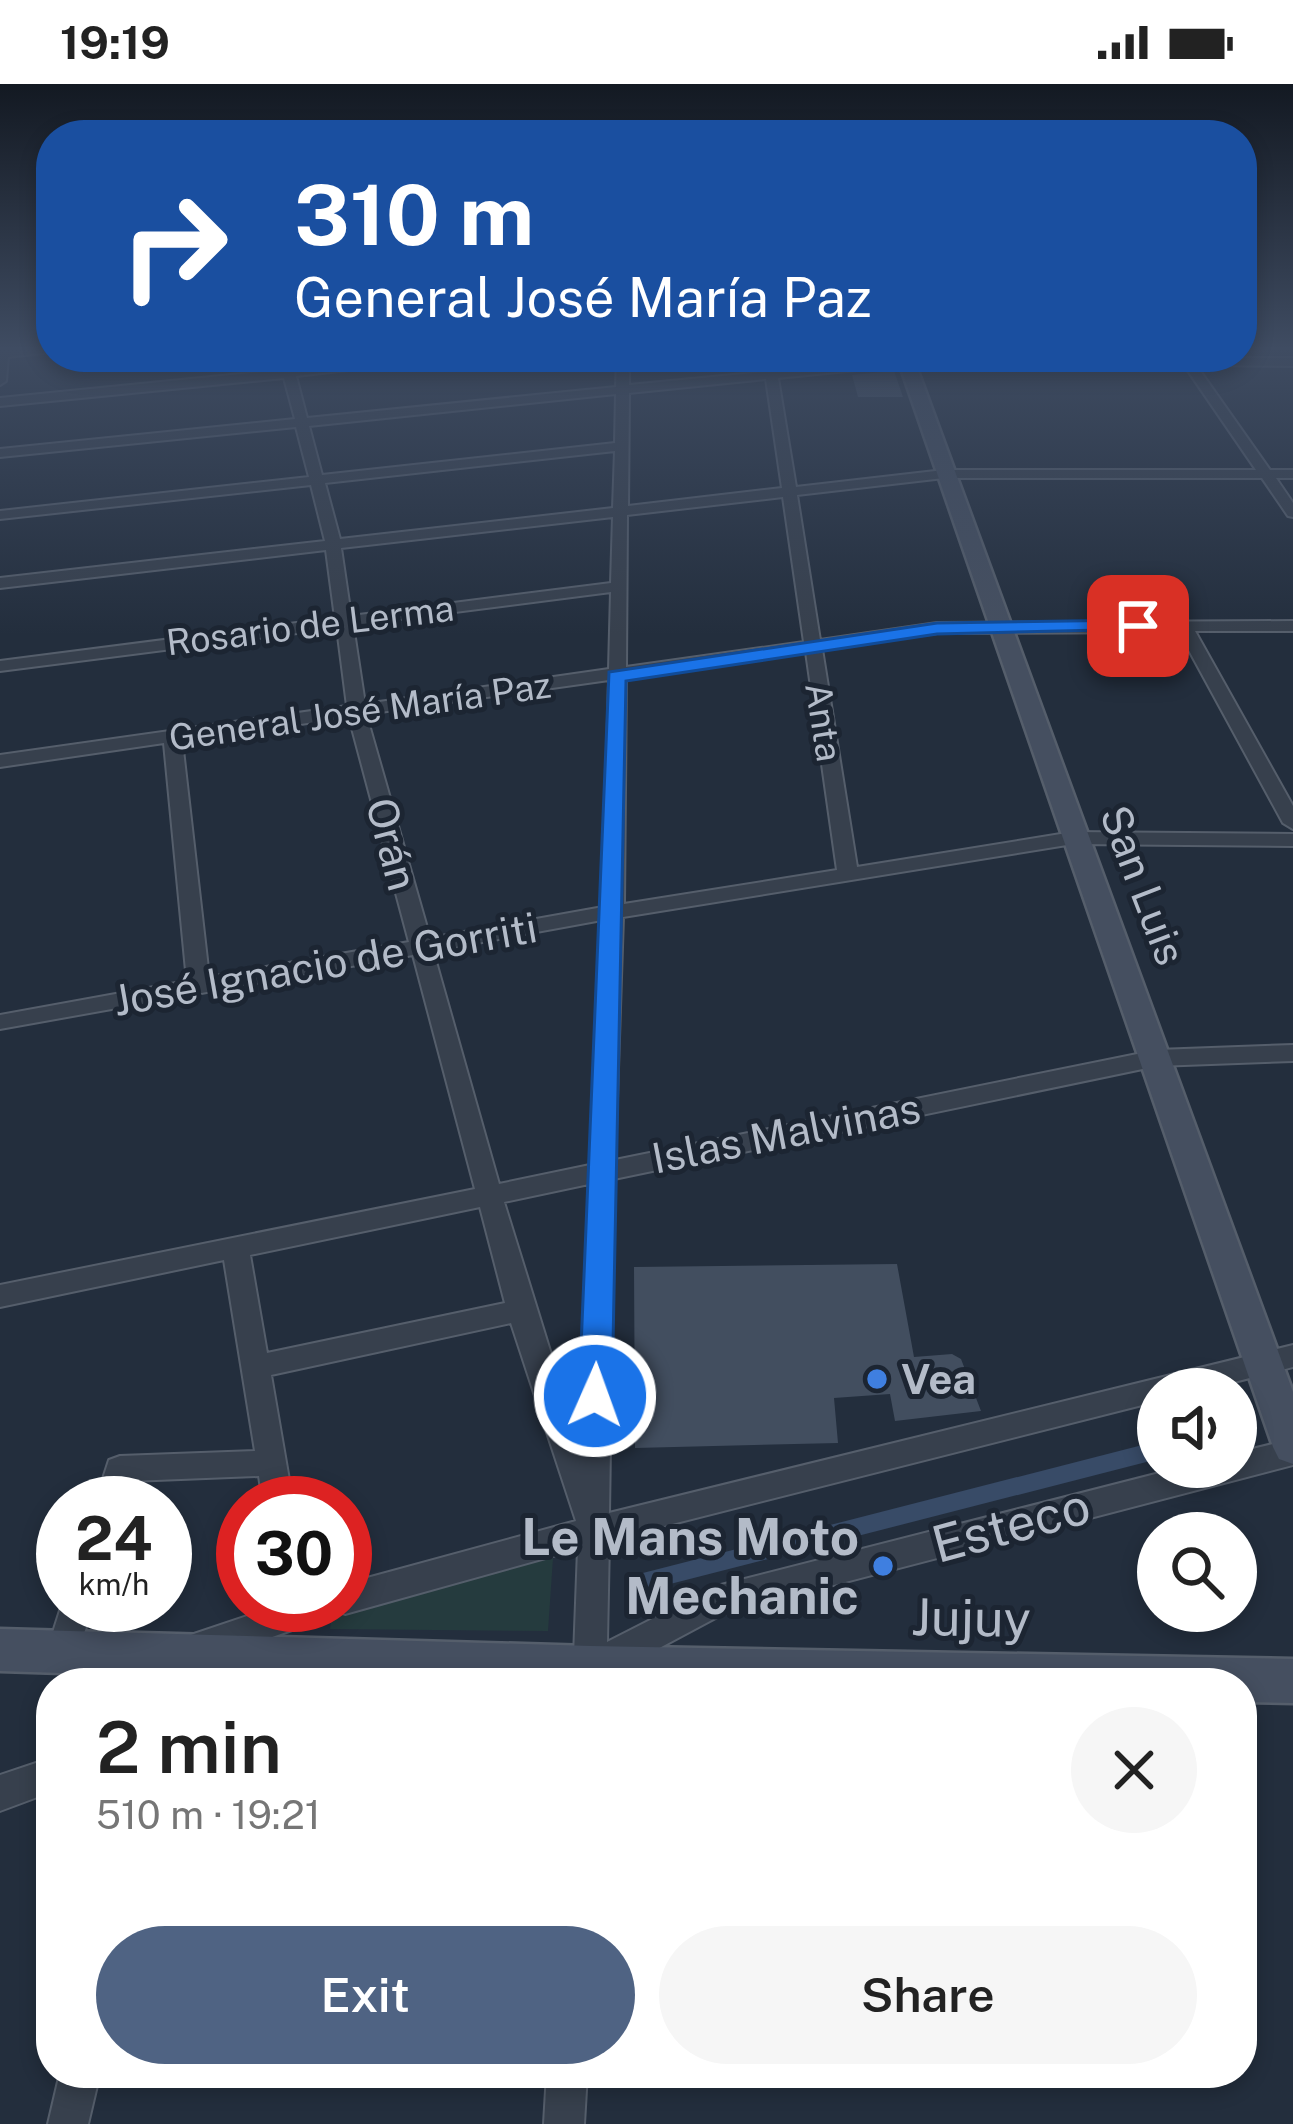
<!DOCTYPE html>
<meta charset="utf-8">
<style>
:root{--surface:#fff;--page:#f6f6f6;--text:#222;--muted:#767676;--accent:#4f6383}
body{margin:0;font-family:"Public Sans",sans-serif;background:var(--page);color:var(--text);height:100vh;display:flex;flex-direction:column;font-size:45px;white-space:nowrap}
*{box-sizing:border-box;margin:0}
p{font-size:39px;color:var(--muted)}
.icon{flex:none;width:66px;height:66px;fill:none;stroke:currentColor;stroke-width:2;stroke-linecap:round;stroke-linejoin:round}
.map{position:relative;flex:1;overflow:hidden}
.sheet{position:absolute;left:36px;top:1584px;width:1221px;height:420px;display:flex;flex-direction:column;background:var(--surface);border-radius:48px;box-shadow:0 6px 18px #0003}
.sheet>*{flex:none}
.guide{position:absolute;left:36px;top:36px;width:1221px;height:252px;border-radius:48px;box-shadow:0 6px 18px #0003;background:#1a4fa0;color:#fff;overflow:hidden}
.controls{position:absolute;left:1137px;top:1284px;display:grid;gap:24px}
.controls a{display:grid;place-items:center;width:120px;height:120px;border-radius:50%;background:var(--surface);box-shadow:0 6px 18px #0003;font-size:60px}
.speed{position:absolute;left:36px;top:1392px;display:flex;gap:24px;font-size:60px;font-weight:700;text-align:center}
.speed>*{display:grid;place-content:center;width:156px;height:156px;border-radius:50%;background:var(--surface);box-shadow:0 6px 18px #0003;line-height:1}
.speed small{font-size:30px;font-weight:400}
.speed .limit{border:18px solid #d22;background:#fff;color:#111}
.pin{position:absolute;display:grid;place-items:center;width:102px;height:102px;color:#fff;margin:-51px;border-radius:24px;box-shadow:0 6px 18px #0006}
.me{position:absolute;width:132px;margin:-66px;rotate:2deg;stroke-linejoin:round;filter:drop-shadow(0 0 9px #0008)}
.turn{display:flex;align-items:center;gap:42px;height:252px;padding:0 60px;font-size:54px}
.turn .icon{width:156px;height:156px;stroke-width:2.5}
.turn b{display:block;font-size:84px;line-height:102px}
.round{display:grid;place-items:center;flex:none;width:126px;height:126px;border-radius:63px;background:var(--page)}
.head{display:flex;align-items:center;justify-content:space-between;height:204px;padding:0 60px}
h1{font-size:72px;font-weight:600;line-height:90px}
.primary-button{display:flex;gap:24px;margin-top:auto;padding:24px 60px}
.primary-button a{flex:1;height:138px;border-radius:72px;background:var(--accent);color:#fff;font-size:48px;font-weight:600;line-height:138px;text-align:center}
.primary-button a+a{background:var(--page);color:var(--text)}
.status{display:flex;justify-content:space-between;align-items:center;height:84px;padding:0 60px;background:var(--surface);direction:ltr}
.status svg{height:33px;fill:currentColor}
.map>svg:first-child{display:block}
.green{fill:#253b3e}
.water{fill:#384b67}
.building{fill:#424e5f}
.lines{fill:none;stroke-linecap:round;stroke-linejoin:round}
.street-casing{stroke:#555e6b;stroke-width:4}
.secondary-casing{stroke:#555e6b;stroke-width:5}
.street{fill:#37404d;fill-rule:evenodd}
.secondary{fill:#454f60;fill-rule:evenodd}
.route{fill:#1a73e8;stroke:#114b97;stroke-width:3}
.shop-dot{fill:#3f7fe0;stroke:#1c2532;stroke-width:4.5}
.labels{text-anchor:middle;stroke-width:10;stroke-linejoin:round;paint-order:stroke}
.far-street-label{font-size:36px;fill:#b3bbc8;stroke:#1c2532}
.street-label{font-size:42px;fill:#b3bbc8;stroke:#1c2532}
.poi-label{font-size:42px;font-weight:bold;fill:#b3bbc8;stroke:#1c2532;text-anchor:start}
.near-street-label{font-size:51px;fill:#b3bbc8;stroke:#1c2532}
.near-poi-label{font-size:51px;font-weight:bold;fill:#b3bbc8;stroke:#1c2532;text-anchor:end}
</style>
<div class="status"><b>19:19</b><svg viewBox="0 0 49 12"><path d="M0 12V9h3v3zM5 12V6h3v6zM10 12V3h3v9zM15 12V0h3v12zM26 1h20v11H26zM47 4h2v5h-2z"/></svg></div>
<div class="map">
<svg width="1293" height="2040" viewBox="0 0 1293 2040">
<rect width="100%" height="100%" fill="#232e3d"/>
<polygon class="green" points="553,1474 548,1547 330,1545 332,1530"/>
<polygon class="water" points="1158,1357 1158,1375 635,1509 635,1491"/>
<g class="building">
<polygon points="894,287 903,313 858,313 852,291"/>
<polygon points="897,1180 914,1273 952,1270 961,1275 981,1327 895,1337 890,1310 834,1314 838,1359 635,1364 634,1183"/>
</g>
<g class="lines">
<g class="street-casing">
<g id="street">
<polygon points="0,265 51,265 51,268 8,273 6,297 0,301"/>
<path d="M279,273H291L294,285L419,273H462L296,292L307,334L616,303L617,273H629V301L765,288L763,273H775L777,286L906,273L1293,274V282L1196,281L1270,386H1293V394H1276L1293,419V433L1288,432L1262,394H944L797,411L820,556L937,539L1293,537V547H1195L1293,722V745L1283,739L1179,548L937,549L822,565L857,783L1073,748L1293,750V762L1073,760L623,833L615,1076L1157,966L1293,961V977L1157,982L614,1095L609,1429L1293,1261V1283L1207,1305H1158V1317L609,1456L607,1558L717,1502L1183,1383H1236V1369L1293,1355V1381L723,1530L607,1592V1599H573L578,1465L345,1530L337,1527L334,1531L194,1581L191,1599H157L167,1560L179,1555L280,1521H345V1500L576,1437L511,1239L271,1291L293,1419H263L259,1392L131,1397L125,1419H95L109,1376L120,1372L255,1367L224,1176L0,1223V1201L475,1105L413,871L0,945V931L187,897L164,659L0,683V671L347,622L337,544L0,587V577L335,534L326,466L0,504V494L325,457L311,401L0,435V427L309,393L296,343L0,373V365L295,335L284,294L0,322V314L282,286ZM906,281H1184L1256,386H944L796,403L778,294ZM766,295L782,404L628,422L629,309ZM616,310L615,359L322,391L309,342ZM615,367L613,424L340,455L325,399ZM783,413L804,558L626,583L627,431ZM613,433L611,499L351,532L341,464ZM611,508L609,585L365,620L353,541ZM806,568L837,786L624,820L626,593ZM609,596L603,823L430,854L366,630ZM349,633L409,858L209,893L182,657ZM602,836L590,1081L499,1100L433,867ZM589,1100L581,1367L504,1118ZM480,1123L505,1219L267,1269L250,1171Z"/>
<polygon points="63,1517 63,1521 93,1521 74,1581 62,1586 50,1581 46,1570"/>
<polygon points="51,1674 51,1708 0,1727 0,1691"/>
<polygon points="60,1989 100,1989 88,2040 48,2040"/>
<polygon points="547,1989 587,1989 584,2040 544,2040"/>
</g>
</g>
<g class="secondary-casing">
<g id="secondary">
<polygon points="897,273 913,273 1293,1308 1293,1380 1279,1375 1273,1363"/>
<polygon points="0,1545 591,1562 1293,1575 1293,1619 1242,1618 1242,1599 376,1599 0,1587"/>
</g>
</g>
<use href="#street" class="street"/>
<use href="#secondary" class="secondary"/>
</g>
<linearGradient id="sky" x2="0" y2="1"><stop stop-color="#131922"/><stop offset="0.48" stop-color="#3f4c62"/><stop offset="1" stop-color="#3f4c62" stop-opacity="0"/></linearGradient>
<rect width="1293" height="551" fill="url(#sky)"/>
<polygon class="route" points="1138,536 1144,538 1144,545 937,550 626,597 612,1312 607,1321 595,1325 584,1321 579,1312 609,588 937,539"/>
<g class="shop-dot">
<circle cx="877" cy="1295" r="12"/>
<circle cx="883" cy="1482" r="12"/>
</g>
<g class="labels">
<g class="far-street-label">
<text transform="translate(310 541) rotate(-7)" y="13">Rosario de Lerma</text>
<text transform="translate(360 627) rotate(-8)" y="13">General José María Paz</text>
<text transform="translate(824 638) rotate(81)" y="13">Anta</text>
</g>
<g class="street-label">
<text transform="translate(392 760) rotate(75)" y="15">Orán</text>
<text transform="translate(1143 801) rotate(69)" y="15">San Luis</text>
<text transform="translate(325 880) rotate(-10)" y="15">José Ignacio de Gorriti</text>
<text transform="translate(786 1049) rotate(-11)" y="15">Islas Malvinas</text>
</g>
<g class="poi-label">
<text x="901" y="1310">Vea</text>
</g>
<g class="near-street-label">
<text transform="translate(1011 1441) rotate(-15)" y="18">Esteco</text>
<text transform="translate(971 1534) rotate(1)" y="18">Jujuy</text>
</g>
<g class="near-poi-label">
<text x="859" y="1471">Le Mans Moto<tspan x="859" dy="59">Mechanic</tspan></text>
</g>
</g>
</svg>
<div class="controls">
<a><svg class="icon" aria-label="sound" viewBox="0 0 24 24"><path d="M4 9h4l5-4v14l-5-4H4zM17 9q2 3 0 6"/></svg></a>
<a><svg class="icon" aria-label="search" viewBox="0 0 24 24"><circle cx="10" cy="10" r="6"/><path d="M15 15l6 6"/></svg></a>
</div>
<div class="speed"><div>24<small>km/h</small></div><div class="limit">30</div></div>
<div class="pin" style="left:1138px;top:542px;background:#d93025"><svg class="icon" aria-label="arrive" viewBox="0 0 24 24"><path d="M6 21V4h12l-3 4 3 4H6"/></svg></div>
<svg class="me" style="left:595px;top:1312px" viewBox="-20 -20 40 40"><circle r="17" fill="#1a73e8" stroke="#fff" stroke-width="3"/><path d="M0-11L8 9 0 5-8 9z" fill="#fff"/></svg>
<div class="guide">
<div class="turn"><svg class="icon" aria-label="right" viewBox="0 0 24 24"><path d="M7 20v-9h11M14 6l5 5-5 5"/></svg><div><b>310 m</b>General José María Paz</div></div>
</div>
<section class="sheet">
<div class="head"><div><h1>2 min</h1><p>510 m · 19:21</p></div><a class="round"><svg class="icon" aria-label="close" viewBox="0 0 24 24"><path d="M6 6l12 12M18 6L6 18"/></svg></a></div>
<div class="primary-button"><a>Exit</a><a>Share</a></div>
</section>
</div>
